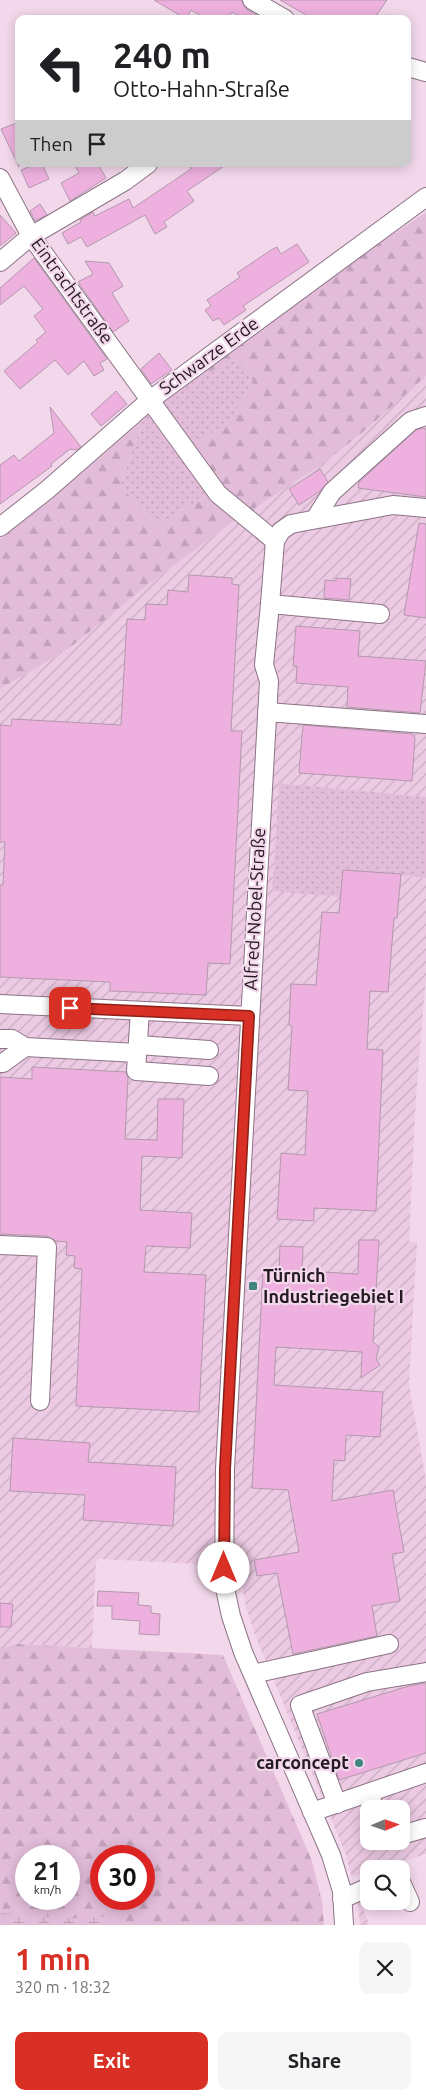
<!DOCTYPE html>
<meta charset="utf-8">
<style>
:root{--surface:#fff;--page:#f6f6f6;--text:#202124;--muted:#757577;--accent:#d93025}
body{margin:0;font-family:Ubuntu,sans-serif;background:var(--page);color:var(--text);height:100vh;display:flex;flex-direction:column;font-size:19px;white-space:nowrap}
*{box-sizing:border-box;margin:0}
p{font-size:16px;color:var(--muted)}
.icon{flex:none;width:28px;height:28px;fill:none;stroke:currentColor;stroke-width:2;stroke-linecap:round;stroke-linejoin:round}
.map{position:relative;height:1925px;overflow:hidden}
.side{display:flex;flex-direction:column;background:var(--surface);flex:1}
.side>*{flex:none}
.guide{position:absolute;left:15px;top:15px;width:396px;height:152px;border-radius:10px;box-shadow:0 2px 12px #0003;background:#fff;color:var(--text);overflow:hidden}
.needle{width:32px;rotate:88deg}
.buttons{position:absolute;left:360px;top:1800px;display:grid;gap:10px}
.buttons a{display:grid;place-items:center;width:50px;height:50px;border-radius:10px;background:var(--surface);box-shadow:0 2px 12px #0003;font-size:25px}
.speed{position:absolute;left:15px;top:1845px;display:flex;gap:10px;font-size:25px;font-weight:700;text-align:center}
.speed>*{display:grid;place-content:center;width:65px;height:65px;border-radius:50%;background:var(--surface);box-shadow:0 2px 12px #0003;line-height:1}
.speed small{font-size:12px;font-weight:400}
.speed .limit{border:8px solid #d22;background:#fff;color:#111}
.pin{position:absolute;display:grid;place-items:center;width:42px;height:42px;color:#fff;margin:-21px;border-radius:10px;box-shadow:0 2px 8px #0006}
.me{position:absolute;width:55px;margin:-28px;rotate:0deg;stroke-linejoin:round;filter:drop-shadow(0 0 4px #0008)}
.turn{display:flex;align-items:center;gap:18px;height:105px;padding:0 15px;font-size:22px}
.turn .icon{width:65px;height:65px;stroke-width:2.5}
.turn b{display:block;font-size:35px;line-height:42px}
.then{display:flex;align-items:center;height:48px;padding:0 15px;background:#0003;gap:10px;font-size:19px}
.round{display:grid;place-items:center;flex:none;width:52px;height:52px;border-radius:10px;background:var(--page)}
.head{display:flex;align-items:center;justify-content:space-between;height:85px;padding:0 15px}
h1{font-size:30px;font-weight:600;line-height:38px;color:var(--accent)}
.cta{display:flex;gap:10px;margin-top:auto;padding:10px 15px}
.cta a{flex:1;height:58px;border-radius:10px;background:var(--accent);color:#fff;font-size:20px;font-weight:600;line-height:58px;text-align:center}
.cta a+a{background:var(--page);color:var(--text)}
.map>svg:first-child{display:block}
.industrial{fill:url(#industrial-furrows);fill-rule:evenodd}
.grass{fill:url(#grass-dots)}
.forest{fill:url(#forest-firs);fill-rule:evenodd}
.wetland{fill:url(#wetland-marsh)}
.building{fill:#eeb1df;stroke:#b299ac}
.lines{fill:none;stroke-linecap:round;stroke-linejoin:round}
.minor-casing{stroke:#8c7486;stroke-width:20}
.minor{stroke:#fff;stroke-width:18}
.route-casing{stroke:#8d1f18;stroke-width:12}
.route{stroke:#d93025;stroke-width:9}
.poi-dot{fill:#40867e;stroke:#f3d8ec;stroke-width:2}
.labels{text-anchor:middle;stroke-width:4.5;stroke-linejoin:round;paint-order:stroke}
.street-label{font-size:18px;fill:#241a21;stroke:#f3d8ec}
.poi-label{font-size:18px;font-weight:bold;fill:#241a21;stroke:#f3d8ec;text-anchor:start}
</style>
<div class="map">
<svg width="426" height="1925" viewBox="0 0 426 1925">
<defs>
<pattern id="industrial-furrows" width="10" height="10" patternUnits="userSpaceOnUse" patternTransform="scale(1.25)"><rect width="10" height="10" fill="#eccae3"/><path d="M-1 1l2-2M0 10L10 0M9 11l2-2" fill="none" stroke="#caadc2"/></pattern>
<pattern id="grass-dots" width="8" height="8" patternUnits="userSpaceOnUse" patternTransform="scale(1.25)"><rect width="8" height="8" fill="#e2bcd9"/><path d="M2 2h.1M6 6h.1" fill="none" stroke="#c2a1ba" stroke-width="1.8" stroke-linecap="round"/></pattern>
<pattern id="forest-firs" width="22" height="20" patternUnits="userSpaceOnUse" patternTransform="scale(1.25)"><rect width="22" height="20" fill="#e2bcd9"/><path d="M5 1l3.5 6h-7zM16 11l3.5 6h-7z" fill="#c2a1ba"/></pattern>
<pattern id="wetland-marsh" width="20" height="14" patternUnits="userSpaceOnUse" patternTransform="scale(1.25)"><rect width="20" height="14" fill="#e2bcd9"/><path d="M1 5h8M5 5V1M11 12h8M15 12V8" fill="none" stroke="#c2a1ba"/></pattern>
</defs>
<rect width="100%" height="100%" fill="#f3d8ec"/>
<path class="industrial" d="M426,376V797L279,783L272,891L343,870L426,878V976L416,1097L409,1242H417L409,1385L426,1480V1854L377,1869H369V1871L352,1877L369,1925H360L357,1897L346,1855L255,1635L246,1607L238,1566L100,1559L96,1562L92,1648L16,1644L0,1649V689L68,649L149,584L242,515L321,465L363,432ZM369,1809H401V1841H369Z"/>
<g class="grass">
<polygon points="236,360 253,381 232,419 189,449 160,405 195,378"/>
<polygon points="148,415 207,495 157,526 120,486 143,420"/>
<polygon points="279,783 426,797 426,878 343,870 341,897 272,891"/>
</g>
<g class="forest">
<polygon points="426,212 426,376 363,432 321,465 248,512 216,483 189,449 232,419 253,381 236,360 195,378 349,264"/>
<polygon points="143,420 120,486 157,526 207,495 242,515 149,584 68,649 0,689 0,539 49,501"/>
<path d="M16,1644L223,1655L312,1861L322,1902L324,1925H0V1649ZM26,1856H69V1899H26ZM101,1856H144V1899H101Z"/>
</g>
<polygon class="wetland" points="0,1913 37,1915 63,1919 109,1916 104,1925 0,1925"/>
<g class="building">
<polygon points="154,0 241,0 246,9 263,19 243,19 232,12 227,19 206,19 191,10 186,19"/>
<polygon points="280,0 387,0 374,19 313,19"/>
<polygon points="19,122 19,167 1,129"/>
<polygon points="36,164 42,164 49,179 29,188 21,170"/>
<polygon points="74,164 98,164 106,178 70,201 61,183 79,173"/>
<polygon points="188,164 227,164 187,191 194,201 164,222 167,227 155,234 145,215 87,247 81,237 68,244 62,233 81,222 80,220 93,212 95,216 129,199 133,208 191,169"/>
<polygon points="40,204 47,215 35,221 30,211"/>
<polygon points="0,215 16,233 0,246"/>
<polygon points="297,244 309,262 243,306 246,310 224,325 219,318 213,321 205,310 211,306 207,300 240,277 237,273 271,250 277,247 281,254"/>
<polygon points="34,258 107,359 100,363 104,370 94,376 84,361 68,375 55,360 20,389 4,371 38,342 36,340 46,332 34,316 43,309 24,286 0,305 0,288"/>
<polygon points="85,261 109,263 123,286 112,293 129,321 113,332 78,282 93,274"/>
<polygon points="159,353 172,370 151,384 141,369"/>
<polygon points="116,391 127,404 101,426 91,414"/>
<polygon points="50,407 81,447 76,450 70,449 51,464 52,466 0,504 0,465 14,455 19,461 54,433"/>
<polygon points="423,428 426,429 426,497 358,488 359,482 416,430"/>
<polygon points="320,469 328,482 320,491 299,505 289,489"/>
<polygon points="419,523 426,524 426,618 404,615"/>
<polygon points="189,575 232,578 232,584 239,585 231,731 242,731 230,964 208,963 206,995 110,991 110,982 0,977 0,885 3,885 5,842 0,842 0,725 11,726 12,719 121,725 127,619 145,620 146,604 167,605 168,590 188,592"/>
<polygon points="336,578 351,579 349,600 324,598 325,580 336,581"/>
<polygon points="296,626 360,631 358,656 426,661 420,713 347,707 348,687 296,683 297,666 293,666"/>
<polygon points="303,725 412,734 415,738 412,781 299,773"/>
<polygon points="343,870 401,874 397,918 394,918 388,992 370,991 367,1049 383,1050 376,1211 314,1208 314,1221 277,1219 281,1153 305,1155 308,1091 288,1090 292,1026 289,1025 291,984 316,985 322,912 339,913"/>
<polygon points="32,1067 126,1072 128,1078 125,1139 157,1140 158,1099 184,1099 182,1158 142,1156 140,1210 192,1213 190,1248 146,1246 144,1272 206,1275 199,1412 76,1406 82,1269 74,1268 75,1256 66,1255 67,1242 56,1241 47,1236 0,1234 0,1077 32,1079"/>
<polygon points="359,1240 379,1240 373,1342 379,1347 376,1359 380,1365 361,1378 362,1352 276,1347 274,1385 383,1392 380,1437 346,1435 345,1461 334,1460 332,1501 393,1490 404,1552 392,1554 400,1601 372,1606 377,1636 293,1654 277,1573 257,1576 254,1560 299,1552 288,1490 252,1488 263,1269 279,1270 280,1246 303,1247 302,1271 358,1274"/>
<polygon points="13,1438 90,1443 88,1462 176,1467 173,1526 83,1520 85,1495 10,1491"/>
<polygon points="98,1591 139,1593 138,1605 151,1606 151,1613 160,1614 159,1635 139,1634 140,1621 112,1619 112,1606 97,1606"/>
<polygon points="0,1603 13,1604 11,1627 0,1627"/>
<polygon points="426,1683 426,1753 339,1780 317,1714 409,1686"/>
</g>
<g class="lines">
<g class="minor-casing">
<g id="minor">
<polyline points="252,0 285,19"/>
<polyline points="408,67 426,72"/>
<polyline points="0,178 31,236 218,494 275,541"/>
<polyline points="0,262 31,236 125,181 148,164"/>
<polyline points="315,519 332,492 411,421 426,416"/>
<polyline points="0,527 47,490 150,400 426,197"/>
<polyline points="270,604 275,541 281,531 291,524 393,505 426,508"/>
<polyline points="267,712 426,724"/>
<polyline points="0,1004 249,1016"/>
<polyline points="140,1011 136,1071 209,1076"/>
<polyline points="0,1039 12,1039 25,1047 137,1053"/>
<polyline points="138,1045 209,1050"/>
<polyline points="0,1063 3,1063 25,1047"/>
<polyline points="0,1245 47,1247 40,1401"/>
<polyline points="253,1674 389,1644"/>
<polyline points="369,1793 375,1809"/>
<polyline points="337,1804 300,1705 367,1682 426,1672"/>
<polyline points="312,1812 426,1773"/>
<polyline points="401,1835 426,1828"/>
<polyline points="401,1882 410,1902"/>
<polyline points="342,1899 369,1887"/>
<polyline points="344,1925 342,1891 331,1855 243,1652 231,1616 224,1584 225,1469 269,681 264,665 270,604 380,614"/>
</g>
</g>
<use href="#minor" class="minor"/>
</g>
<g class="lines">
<g class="route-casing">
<polyline id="route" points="70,1008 249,1016 225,1469 224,1568"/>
</g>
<use href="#route" class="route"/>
</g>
<g class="poi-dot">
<rect x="248" y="1281" width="10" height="10" rx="2.5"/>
<circle cx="359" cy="1763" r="5"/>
</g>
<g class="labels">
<g class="street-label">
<text transform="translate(72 291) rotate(54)" y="6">Eintrachtstraße</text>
<text transform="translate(209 356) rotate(-36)" y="6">Schwarze Erde</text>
<text transform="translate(255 909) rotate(-87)" y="6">Alfred-Nobel-Straße</text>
</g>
<g class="poi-label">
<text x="263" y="1282">Türnich<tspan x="263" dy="21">Industriegebiet I</tspan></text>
<text x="349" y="1769" text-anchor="end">carconcept</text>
</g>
</g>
</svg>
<div class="buttons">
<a><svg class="needle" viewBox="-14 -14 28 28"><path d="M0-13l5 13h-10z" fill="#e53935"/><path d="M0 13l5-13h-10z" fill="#757577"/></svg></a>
<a><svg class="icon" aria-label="search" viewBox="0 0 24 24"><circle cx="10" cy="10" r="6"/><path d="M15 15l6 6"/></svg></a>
</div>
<div class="speed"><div>21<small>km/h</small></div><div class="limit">30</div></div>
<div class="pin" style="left:70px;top:1008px;background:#d93025"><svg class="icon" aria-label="arrive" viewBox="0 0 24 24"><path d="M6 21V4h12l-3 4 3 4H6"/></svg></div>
<svg class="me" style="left:224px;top:1568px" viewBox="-20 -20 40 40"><circle r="19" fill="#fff"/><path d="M0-13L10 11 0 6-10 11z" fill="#d93025"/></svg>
<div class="guide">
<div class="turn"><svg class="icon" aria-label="left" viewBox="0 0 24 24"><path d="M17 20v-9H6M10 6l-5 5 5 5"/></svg><div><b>240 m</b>Otto-Hahn-Straße</div></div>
<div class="then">Then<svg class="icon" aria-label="arrive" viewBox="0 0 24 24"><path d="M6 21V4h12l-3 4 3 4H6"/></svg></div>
</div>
</div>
<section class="side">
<div class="head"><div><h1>1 min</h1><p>320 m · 18:32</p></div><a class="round"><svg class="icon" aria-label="close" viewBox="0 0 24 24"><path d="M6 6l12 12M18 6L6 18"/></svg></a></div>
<div class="cta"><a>Exit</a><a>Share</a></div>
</section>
